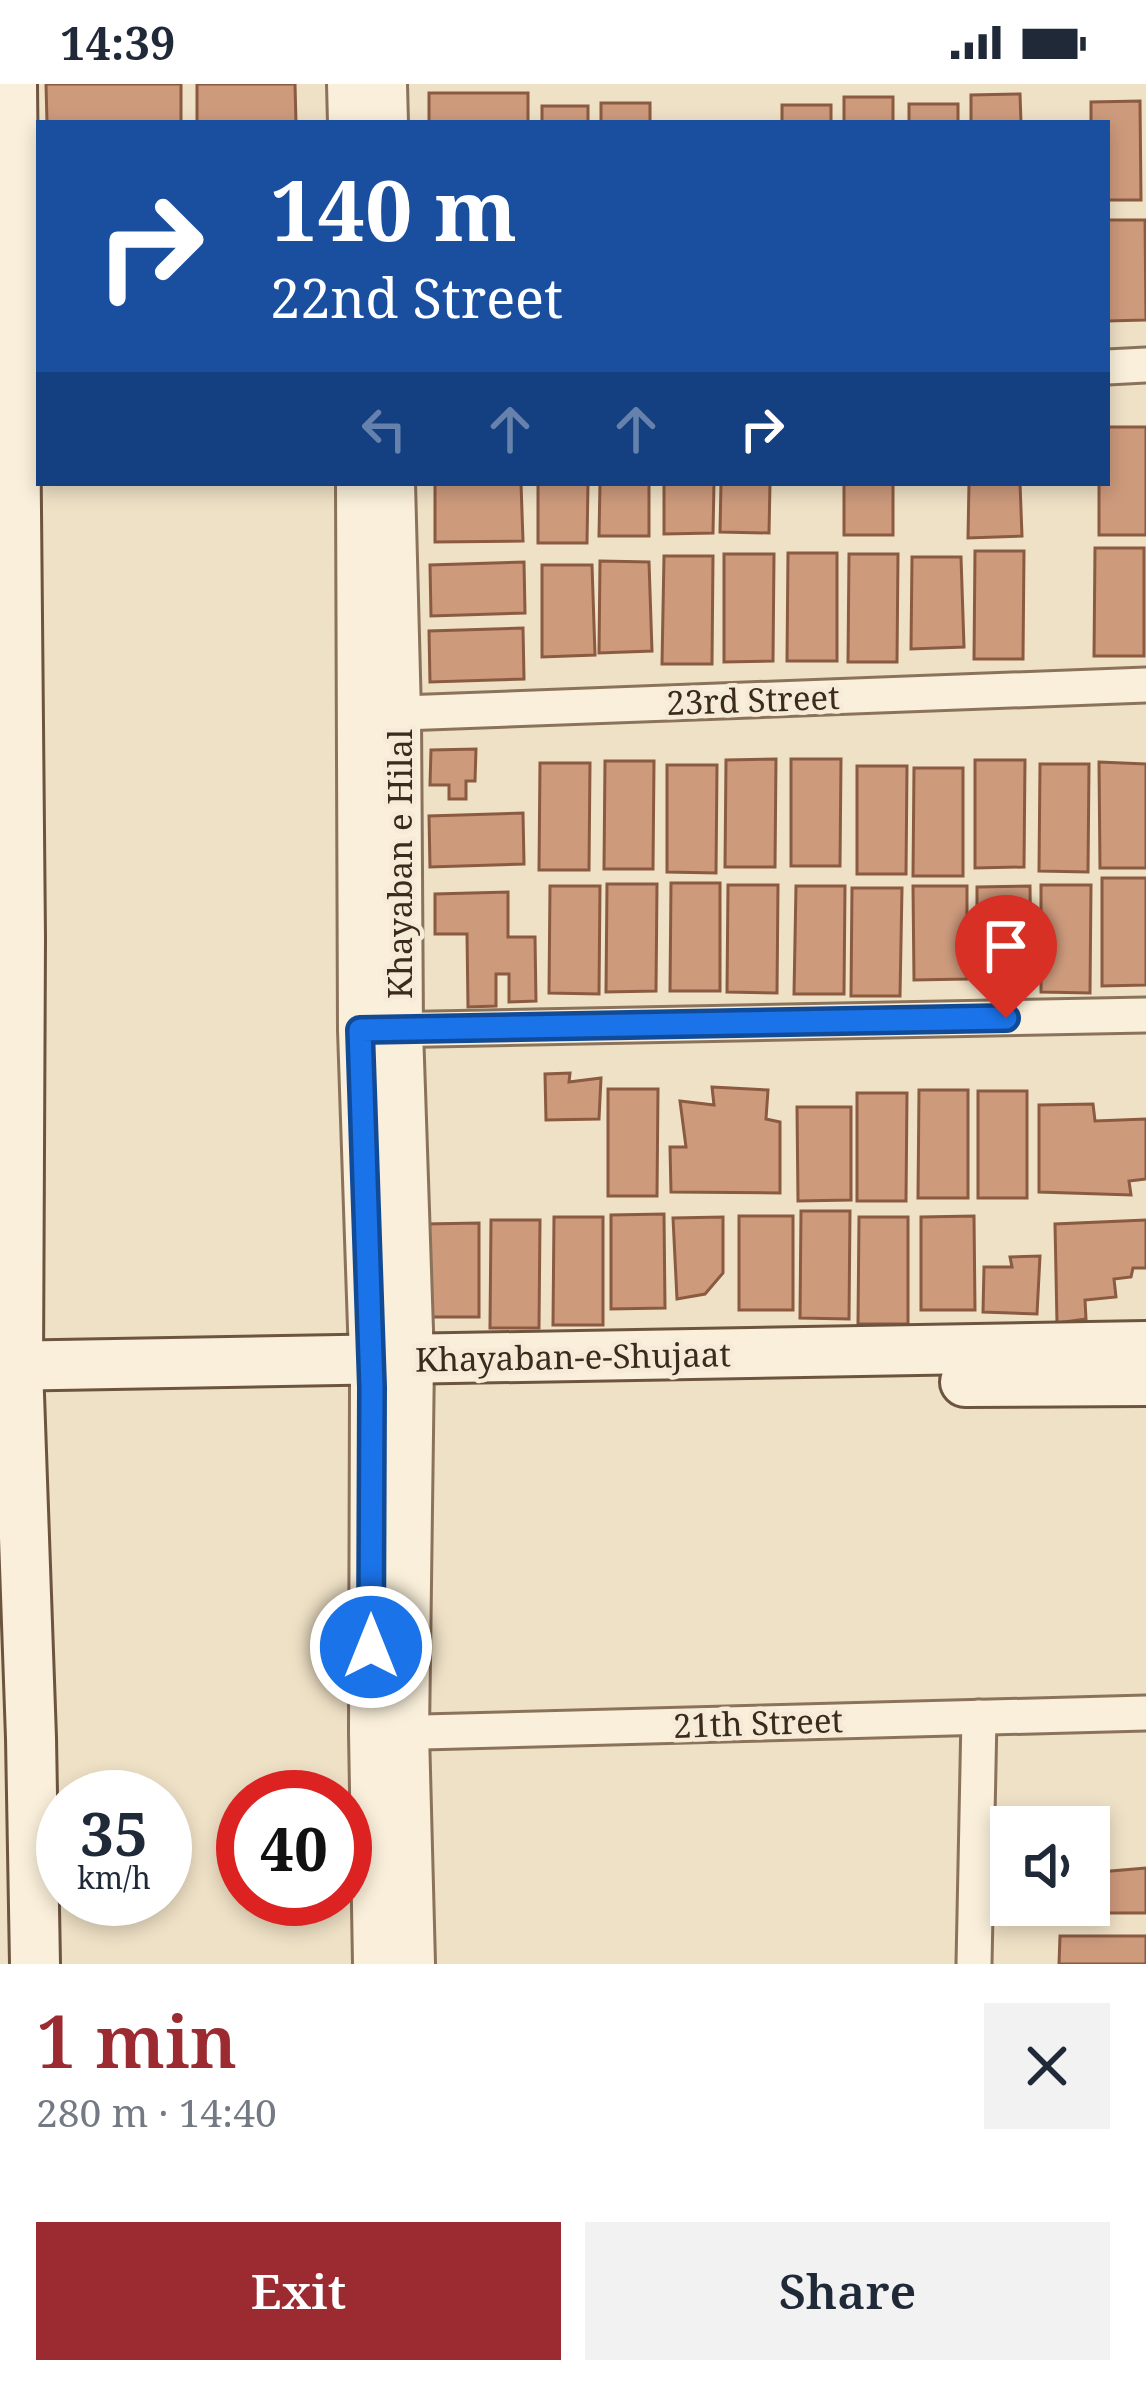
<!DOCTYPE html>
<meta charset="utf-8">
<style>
:root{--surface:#fff;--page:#f2f2f3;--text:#1f2937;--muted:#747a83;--accent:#9b2b31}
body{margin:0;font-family:"Noto Serif",serif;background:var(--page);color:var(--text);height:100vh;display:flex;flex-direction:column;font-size:45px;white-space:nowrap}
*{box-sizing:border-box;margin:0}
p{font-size:39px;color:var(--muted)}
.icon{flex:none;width:66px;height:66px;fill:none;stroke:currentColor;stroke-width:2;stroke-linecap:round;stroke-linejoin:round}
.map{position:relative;height:1880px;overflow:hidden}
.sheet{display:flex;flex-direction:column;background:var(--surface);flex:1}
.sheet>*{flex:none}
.guide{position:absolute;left:36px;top:36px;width:1074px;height:366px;border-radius:0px;box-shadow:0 6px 18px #0003;background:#1a4fa0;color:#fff;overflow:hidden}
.controls{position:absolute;left:990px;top:1722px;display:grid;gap:24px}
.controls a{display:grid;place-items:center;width:120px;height:120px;border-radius:0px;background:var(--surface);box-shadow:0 6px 18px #0003;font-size:60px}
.speed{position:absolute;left:36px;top:1686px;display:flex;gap:24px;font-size:60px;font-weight:700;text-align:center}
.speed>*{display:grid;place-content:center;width:156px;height:156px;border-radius:50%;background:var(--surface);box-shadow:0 6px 18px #0003;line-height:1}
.speed small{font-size:30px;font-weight:400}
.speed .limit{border:18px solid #d22;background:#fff;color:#111}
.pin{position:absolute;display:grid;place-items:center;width:102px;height:102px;color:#fff;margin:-123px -51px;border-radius:50% 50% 50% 0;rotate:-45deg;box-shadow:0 0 12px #0007}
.pin .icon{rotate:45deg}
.me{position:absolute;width:132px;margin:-66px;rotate:0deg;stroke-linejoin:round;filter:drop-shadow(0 0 9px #0008)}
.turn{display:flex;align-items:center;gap:42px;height:252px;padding:0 36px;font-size:54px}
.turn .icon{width:156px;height:156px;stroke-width:2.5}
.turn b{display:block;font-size:84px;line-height:102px}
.lanes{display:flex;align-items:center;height:114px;padding:0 36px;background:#0003;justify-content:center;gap:60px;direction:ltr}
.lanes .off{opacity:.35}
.round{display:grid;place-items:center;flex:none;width:126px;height:126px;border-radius:0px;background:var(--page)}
.headline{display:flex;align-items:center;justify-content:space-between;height:204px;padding:0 36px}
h1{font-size:72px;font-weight:600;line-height:90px;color:var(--accent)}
.action{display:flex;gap:24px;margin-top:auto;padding:24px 36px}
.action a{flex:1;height:138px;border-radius:0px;background:var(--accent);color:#fff;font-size:48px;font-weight:600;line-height:138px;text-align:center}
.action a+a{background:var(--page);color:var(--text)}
.status{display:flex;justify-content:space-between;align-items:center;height:84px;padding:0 60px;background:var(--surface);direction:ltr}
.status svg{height:33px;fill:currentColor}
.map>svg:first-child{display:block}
.building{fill:#cd9a7c;stroke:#8a5b41;stroke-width:3}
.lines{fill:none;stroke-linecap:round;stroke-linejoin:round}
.minor-casing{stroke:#8b725b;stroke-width:39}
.tertiary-casing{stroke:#8b725b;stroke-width:48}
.secondary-casing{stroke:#6d543f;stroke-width:54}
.minor{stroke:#f9efda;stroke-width:33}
.tertiary{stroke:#f9efda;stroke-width:42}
.secondary{stroke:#f9efda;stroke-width:48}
.route-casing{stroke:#114b97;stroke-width:30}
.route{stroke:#1a73e8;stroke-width:21}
.labels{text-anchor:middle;stroke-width:9;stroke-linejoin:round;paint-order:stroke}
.street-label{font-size:33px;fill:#3b2b1f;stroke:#f6ebd6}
</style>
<div class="status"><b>14:39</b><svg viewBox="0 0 49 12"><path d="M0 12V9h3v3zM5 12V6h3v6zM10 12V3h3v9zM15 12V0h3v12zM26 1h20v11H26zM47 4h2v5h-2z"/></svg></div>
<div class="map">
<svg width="1146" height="1880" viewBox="0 0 1146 1880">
<rect width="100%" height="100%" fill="#efe1c6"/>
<g class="building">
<polygon points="46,0 181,0 181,39 47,39"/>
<polygon points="197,0 295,0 296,39 197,39"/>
<rect x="429" y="9" width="99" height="30"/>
<polygon points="1020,10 1021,39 971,39 971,11"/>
<rect x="844" y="13" width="49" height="26"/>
<polygon points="1140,17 1141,116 1107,116 1107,39 1091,39 1091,18"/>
<rect x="601" y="19" width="49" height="20"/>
<rect x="909" y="20" width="49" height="19"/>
<rect x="782" y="21" width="49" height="18"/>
<rect x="542" y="22" width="46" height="17"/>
<polygon points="1107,136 1145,136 1146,236 1107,237"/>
<polygon points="1107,343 1146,343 1146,451 1099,451 1099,399 1107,399"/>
<polygon points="435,399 521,399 523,457 435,458"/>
<polygon points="538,399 588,399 587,459 538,459"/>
<polygon points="600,399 649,399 649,452 599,452"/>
<polygon points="664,399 714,399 713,449 664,450"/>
<polygon points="721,399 770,399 769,449 720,448"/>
<rect x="844" y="399" width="49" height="52"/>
<polygon points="969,399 1020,399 1022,452 968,454"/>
<polygon points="1095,464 1144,464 1144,572 1094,572"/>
<polygon points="975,467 1024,467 1023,575 974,575"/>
<polygon points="788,469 837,469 837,577 787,577"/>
<polygon points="724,470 774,470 773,577 724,578"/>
<polygon points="849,470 898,470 897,578 848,578"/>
<polygon points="664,472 713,472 712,580 662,580"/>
<polygon points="912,473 961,473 964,563 911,565"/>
<polygon points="600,477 649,478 652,567 599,569"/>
<polygon points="524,478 525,529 431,532 430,481"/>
<polygon points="542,481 592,481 595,571 542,573"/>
<polygon points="523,544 524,595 430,598 429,547"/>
<polygon points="476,665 475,697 466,697 466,715 449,715 449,701 430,701 431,666"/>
<polygon points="776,675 775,783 725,783 726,676"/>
<polygon points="791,675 841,675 840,782 791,782"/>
<polygon points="975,676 1025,676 1024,783 975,784"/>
<polygon points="605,677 654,677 653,785 604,785"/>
<polygon points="1099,678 1146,680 1146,784 1100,784"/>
<polygon points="540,679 590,679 589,786 539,786"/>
<polygon points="1040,680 1089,680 1088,788 1039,787"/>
<polygon points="667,681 717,681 716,789 667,788"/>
<polygon points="857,682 907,682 906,790 857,790"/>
<polygon points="914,684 963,684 963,792 913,792"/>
<polygon points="523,729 524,780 430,783 429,732"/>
<polygon points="1102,794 1146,794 1146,901 1102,902"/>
<polygon points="671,799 720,799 720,907 670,907"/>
<polygon points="607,800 657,800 656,907 606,908"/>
<polygon points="728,801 778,801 777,909 727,908"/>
<polygon points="1041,801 1091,801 1090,909 1041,908"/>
<polygon points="550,802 600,802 599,910 549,909"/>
<polygon points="796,802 845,802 844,910 794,910"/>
<polygon points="913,802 967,802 967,895 914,896"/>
<polygon points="1030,802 1031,896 977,897 977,803"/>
<polygon points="852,804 902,804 900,912 851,912"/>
<polygon points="508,808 508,853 535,853 536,917 509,918 509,890 496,890 496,922 468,923 467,850 435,850 435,810"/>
<polygon points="570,989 569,998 601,994 599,1035 546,1036 545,990"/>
<polygon points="712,1003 768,1006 766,1035 780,1038 780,1109 671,1108 670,1063 686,1063 680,1017 714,1021"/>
<polygon points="608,1005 658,1005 657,1112 608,1112"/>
<polygon points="919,1006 968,1006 968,1114 918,1114"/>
<rect x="978" y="1007" width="49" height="107"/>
<polygon points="857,1009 907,1009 906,1117 857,1117"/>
<polygon points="1093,1020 1095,1037 1146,1035 1146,1095 1129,1097 1131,1111 1039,1108 1039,1021"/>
<polygon points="797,1023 851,1023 851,1116 798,1117"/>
<polygon points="801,1127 850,1127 849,1235 800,1234"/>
<polygon points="664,1130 665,1224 611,1225 611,1131"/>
<rect x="739" y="1132" width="54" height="94"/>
<polygon points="974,1132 975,1226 921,1226 921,1133"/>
<polygon points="554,1133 603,1133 603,1241 553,1241"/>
<polygon points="723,1133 723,1189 705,1210 677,1215 673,1134"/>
<polygon points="859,1133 908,1133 908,1240 858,1240"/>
<polygon points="491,1136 540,1136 539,1244 490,1244"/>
<polygon points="1146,1136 1146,1184 1133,1184 1131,1193 1114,1195 1116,1213 1085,1216 1086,1235 1057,1239 1055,1140"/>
<polygon points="479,1139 479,1233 426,1233 425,1140"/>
<polygon points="1040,1172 1037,1230 983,1228 984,1183 1012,1183 1010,1173"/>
<polygon points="1146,1784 1146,1829 1098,1829 1100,1788"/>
<polygon points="1060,1852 1146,1852 1146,1880 1059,1880"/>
</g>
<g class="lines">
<g class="minor-casing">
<g id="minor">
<polyline points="1107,283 1146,281"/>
<polyline points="375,630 1146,601"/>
<polyline points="380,946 1146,931"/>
<polyline points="384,1649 1146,1629"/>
<polyline points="974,1880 979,1633"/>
</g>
</g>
<g class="tertiary-casing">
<g id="tertiary">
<polyline points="349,0 350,39"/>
<polyline points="385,0 386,39"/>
<polyline points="358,399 360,946 372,1303 371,1649 375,1880"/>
<polyline points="393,399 399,630 401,946 412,1276 407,1649 413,1880"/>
</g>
</g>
<g class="secondary-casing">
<g id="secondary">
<polyline points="12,0 20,854 18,1282 31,1654 35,1880"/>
<polyline points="0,1282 1146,1262"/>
<polyline points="965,1298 1146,1297"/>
</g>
</g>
<use href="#minor" class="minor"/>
<use href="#tertiary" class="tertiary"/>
<use href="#secondary" class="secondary"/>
</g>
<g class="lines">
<g class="route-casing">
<polyline id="route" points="371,1563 372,1303 360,946 1006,934"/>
</g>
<use href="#route" class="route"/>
</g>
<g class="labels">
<g class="street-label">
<text transform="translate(753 616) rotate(-2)" y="12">23rd Street</text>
<text transform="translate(400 780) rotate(-90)" y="12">Khayaban e Hilal</text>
<text transform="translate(573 1273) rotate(-1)" y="12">Khayaban-e-Shujaat</text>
<text transform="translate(758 1639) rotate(-2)" y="12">21th Street</text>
</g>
</g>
</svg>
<div class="controls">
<a><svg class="icon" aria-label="sound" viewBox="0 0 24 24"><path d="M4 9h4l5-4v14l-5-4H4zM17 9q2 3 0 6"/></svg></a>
</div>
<div class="speed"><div>35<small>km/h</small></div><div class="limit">40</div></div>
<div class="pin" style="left:1006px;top:934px;background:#d93025"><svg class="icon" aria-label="arrive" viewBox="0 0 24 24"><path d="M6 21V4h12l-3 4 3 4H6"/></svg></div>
<svg class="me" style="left:371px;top:1563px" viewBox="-20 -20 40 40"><circle r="17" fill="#1a73e8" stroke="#fff" stroke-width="3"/><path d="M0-11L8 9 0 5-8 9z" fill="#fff"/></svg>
<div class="guide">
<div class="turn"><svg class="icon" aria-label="right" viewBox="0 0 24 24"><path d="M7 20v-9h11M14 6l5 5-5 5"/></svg><div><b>140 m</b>22nd Street</div></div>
<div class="lanes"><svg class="icon off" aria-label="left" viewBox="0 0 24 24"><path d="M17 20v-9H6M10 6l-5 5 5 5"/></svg><svg class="icon off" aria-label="ahead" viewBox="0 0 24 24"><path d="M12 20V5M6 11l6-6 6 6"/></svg><svg class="icon off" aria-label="ahead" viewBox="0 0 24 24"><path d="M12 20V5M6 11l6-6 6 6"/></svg><svg class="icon" aria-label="right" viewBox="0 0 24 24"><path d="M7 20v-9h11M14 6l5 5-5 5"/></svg></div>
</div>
</div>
<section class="sheet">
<div class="headline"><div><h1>1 min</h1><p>280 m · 14:40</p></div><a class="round"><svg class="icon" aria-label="close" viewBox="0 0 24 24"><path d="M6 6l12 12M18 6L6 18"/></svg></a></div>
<div class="action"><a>Exit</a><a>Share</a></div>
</section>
